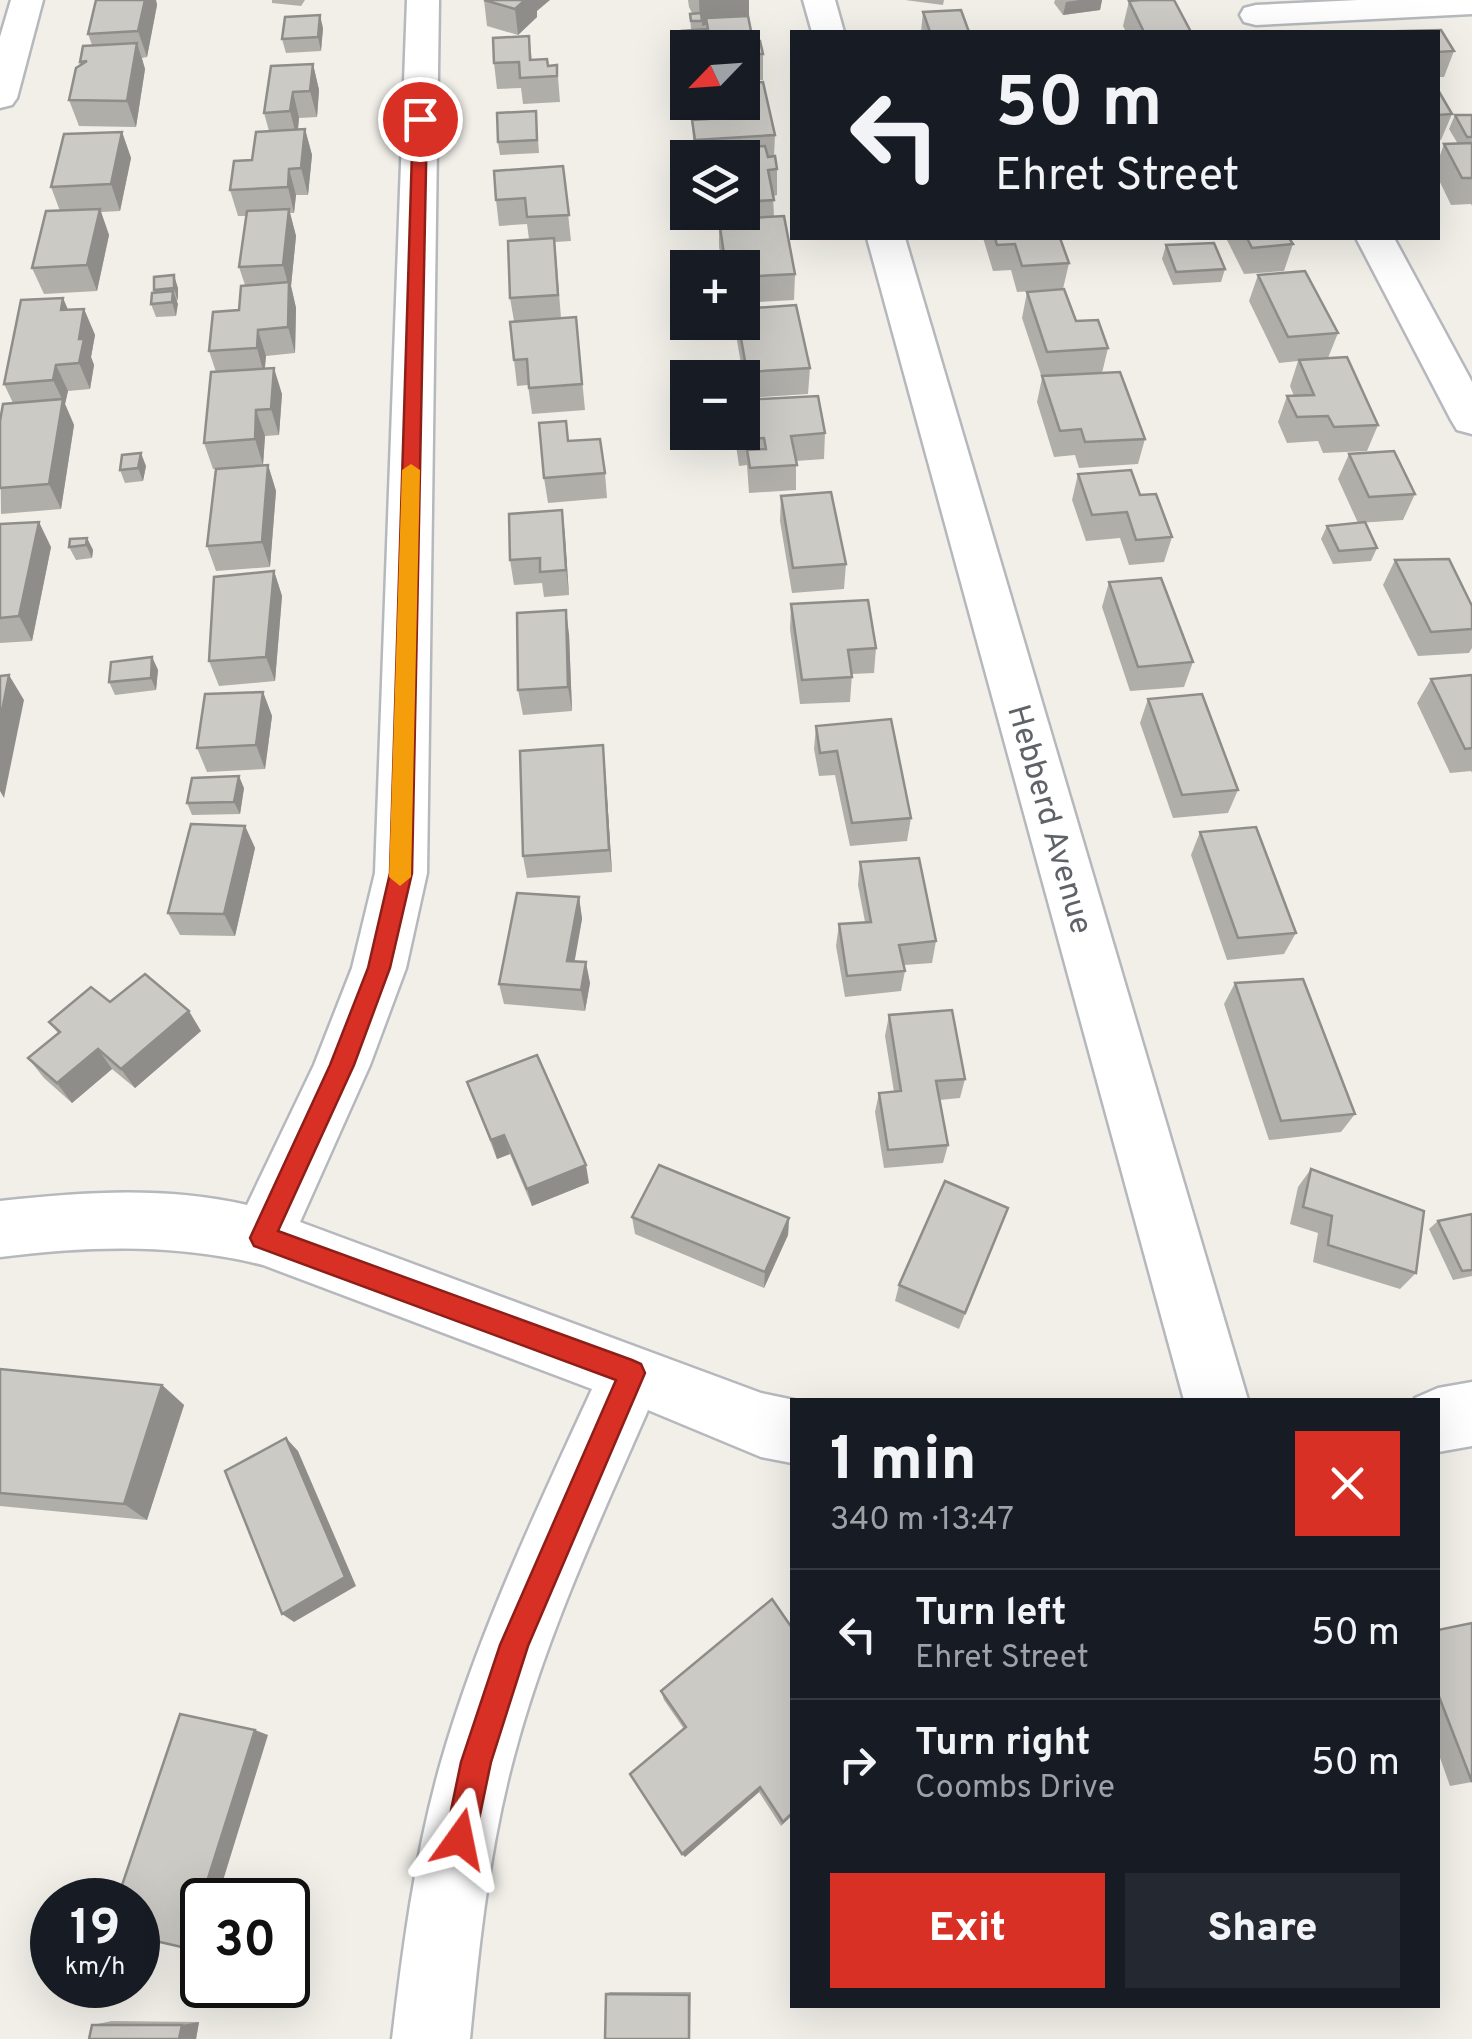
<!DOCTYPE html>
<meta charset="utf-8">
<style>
:root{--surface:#171b24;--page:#242831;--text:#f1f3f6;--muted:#9ea1a6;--line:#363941;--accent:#d93025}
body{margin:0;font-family:Overpass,sans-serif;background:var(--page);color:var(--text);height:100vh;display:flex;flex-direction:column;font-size:38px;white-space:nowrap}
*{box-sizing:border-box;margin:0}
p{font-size:32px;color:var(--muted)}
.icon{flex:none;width:55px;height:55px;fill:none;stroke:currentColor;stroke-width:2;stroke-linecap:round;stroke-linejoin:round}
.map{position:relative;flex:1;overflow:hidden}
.side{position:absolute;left:790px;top:1398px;width:650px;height:610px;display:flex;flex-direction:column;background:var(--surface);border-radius:0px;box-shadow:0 10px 40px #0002}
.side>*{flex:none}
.guide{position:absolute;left:790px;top:30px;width:650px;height:210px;border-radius:0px;box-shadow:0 10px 40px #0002;background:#171b24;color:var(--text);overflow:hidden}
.needle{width:65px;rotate:245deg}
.controls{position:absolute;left:670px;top:30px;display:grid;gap:20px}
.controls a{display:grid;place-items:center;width:90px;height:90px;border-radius:0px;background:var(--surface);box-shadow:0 10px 40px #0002;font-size:50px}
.speed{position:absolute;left:30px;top:1878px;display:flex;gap:20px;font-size:50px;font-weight:700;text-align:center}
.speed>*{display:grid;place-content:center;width:130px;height:130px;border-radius:50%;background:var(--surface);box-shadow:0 10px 40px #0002;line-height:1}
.speed small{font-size:25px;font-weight:400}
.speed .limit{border:5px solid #111;border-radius:15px;background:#fff;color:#111}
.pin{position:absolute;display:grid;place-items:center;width:85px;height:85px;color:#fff;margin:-42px;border:5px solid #fff;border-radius:50%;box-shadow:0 2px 10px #0007}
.me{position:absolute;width:110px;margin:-55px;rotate:12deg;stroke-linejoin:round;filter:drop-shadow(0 0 8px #0008)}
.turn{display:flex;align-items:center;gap:35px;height:210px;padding:0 40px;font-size:45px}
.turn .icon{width:130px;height:130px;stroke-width:2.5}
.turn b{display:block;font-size:70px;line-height:85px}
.round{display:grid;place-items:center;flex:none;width:105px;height:105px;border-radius:0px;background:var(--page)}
.summary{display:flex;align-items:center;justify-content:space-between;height:170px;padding:0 40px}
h1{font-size:60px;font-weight:800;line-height:75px}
.primary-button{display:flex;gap:20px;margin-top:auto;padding:20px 40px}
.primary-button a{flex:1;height:115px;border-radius:0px;background:var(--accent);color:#fff;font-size:40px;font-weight:800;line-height:115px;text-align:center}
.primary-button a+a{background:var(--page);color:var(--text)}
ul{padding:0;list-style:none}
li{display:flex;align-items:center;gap:30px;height:130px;padding:0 40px;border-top:2px solid var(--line)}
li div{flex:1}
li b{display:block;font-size:38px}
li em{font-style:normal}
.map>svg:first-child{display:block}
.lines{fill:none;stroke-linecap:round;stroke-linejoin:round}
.minor-casing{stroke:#b5b8bc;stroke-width:5}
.minor{fill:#fff;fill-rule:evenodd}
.wall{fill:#afaea9}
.shaded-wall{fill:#8f8d8a}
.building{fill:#cccac5;stroke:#8f8d8a;stroke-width:2.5}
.route{fill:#d93025;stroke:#8d1f18;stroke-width:2.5}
.slow{fill:#f59e0b}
.labels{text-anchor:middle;stroke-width:10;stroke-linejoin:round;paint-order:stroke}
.street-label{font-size:32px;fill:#5f6368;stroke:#fff}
</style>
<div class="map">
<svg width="1472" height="2039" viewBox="0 0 1472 2039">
<rect width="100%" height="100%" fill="#f1efe8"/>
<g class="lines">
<g class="minor-casing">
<g id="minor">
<polygon points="11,0 43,0 17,98 12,105 0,108 0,37"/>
<path d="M407,0H439L427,873L406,968L370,1065L300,1222L761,1393L794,1400L792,1463L761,1457L648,1410C598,1525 545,1638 513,1760C489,1851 479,1945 470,2039H392C403,1946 415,1853 441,1762C478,1633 536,1511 592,1389L263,1265C174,1243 90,1246 0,1257V1201C83,1192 165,1186 247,1205L314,1065L352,968L375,873Z"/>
<polygon points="803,0 835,0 844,32 812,32"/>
<polygon points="1358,0 1472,0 1472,14 1256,25 1244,22 1240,15 1244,8 1256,5"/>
<polygon points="867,238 905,238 1248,1400 1184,1400"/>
<polygon points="1356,238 1394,238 1472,382 1472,434 1457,430 1451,420"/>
<polygon points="1472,1382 1472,1446 1438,1452 1438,1400 1415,1398 1438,1388"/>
</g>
</g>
<use href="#minor" class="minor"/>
</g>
<g class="wall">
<polygon points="96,0 156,0 157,5 147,57 142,58 145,69 136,127 79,126 69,100 81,65 80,62 92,45 88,34"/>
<polygon points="272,0 305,0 301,6 272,3"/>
<polygon points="484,0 537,11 537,17 518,35 487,26"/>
<polygon points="688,0 749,0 748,18 753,41 763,54 763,80 756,80 755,82 775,135 774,156 777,169 777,195 773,196 774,217 795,274 794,300 742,303 742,268 722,268 719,246 719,220 731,219 730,215 714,216 713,212 742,212 742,158 694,158 692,120 721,118 721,102 742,102 742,48 688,48 687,81 683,57 682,31 691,30 690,14 692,13 689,7"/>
<polygon points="905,0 944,0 943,5"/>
<polygon points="1055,0 1102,0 1100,10 1063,15 1054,3"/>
<polygon points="1129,1 1191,32 1126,32 1123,26"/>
<polygon points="923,12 969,32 921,32"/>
<polygon points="323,28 321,51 286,53 282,39"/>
<polygon points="1438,32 1454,51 1444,77 1438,77"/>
<polygon points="529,36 532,60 548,66 557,65 560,102 523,104 521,88 497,89 494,63"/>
<polygon points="313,64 319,90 317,117 299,118 298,129 305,129 312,155 308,195 296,195 294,213 290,213 296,236 291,286 296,308 295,353 266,356 265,368 282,394 279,435 265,436 263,465 213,469 204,443 216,372 209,351 239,310 245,285 239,267 247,216 238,216 230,190 252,160 269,131 264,113"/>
<polygon points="1438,90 1452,114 1441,140 1438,140"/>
<polygon points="1455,115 1472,115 1472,206 1471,204 1451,205 1438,178 1438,161 1444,144 1458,144 1449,129"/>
<polygon points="537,125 539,153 500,155 498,142"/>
<polygon points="122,132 131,158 120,211 101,212 109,235 97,291 44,294 32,268 60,211 51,187"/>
<polygon points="563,166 571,241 555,242 561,318 576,317 585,410 532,414 528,385 517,386 514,360 514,321 510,298 529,239 527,224 499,226 496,200"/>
<polygon points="983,238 1060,238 1069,263 1063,289 1017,292 1011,270 993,271"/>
<polygon points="1226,238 1289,238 1293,244 1284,271 1244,274"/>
<polygon points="1166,245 1225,269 1221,282 1173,285 1162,259"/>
<polygon points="1258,275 1338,333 1328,358 1378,425 1367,451 1323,453 1318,441 1287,443 1278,422 1287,396 1294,396 1290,386 1298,361 1279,363 1249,301"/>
<polygon points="178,288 176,316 156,317 151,304 155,293 154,290"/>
<polygon points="1027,292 1076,321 1108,348 1102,373 1145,439 1138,464 1079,468 1075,455 1054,457 1037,402 1042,378 1022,318"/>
<polygon points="63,298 68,310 84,309 95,335 91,357 94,365 90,389 68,391 65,404 74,425 61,509 1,514 0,421 13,403 4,384"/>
<polygon points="736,322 742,322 810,368 808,394 747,398 736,335"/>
<polygon points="734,432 825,433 824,459 796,461 796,490 749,493 747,465 739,466"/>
<polygon points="1349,454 1415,494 1403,520 1358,523 1338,479"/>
<polygon points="268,465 276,491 270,567 216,571 207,546"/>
<polygon points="146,466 143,481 125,483 120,470"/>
<polygon points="605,473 607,498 548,503 544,478"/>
<polygon points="1078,474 1140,495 1172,537 1164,562 1129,565 1120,538 1086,541 1072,500"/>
<polygon points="781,496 846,564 844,589 792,593 780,521"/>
<polygon points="562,510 569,595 544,597 542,583 514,585 510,560"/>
<polygon points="0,524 51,547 32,641 0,643"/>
<polygon points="1327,526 1377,548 1371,561 1333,564 1321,539"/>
<polygon points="87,538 93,550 92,558 76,560 69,547"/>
<polygon points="1395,560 1472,606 1472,648 1469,653 1418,656 1383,585"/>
<polygon points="274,571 282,596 275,681 219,686 209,661"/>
<polygon points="1109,582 1193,662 1184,687 1130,691 1102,607"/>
<polygon points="791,604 876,648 874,673 852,674 850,702 800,704 790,629"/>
<polygon points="569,634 572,711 523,715 518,690"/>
<polygon points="152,657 158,670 156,690 115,695 109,682"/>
<polygon points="1472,675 1472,773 1471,771 1450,773 1417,703 1431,679"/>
<polygon points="263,692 272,716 265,769 207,772 197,748"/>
<polygon points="1148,699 1238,790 1228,813 1173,818 1140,723"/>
<polygon points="816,726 911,818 907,841 850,846 835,775 819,776 814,749"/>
<polygon points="605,768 612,872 527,878 523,856"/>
<polygon points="244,788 240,814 192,815 187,803"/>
<polygon points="245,826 255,848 235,936 180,935 168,913"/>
<polygon points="1200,832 1296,933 1284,954 1227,960 1191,855"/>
<polygon points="860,862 936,941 932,963 904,965 905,971 901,991 845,997 836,946 839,924 865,922 858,885"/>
<polygon points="579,897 582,919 574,961 590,983 585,1011 504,1004 499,984"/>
<polygon points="1235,983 1355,1114 1341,1132 1269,1140 1224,1004"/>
<polygon points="110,1002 201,1031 135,1088 112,1069 72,1103 44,1078 28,1058 58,1033 49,1022"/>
<polygon points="889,1015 965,1079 960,1098 939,1100 948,1145 943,1163 884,1168 875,1112 879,1093 894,1092 885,1036"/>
<polygon points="467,1082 589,1183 532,1206 510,1154 497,1159"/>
<polygon points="1311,1169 1416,1273 1400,1289 1313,1262 1318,1233 1290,1224 1298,1187"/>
<polygon points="1008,1208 959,1329 895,1301 899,1285"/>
<polygon points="1472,1214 1472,1276 1453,1280 1429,1229 1438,1221"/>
<polygon points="632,1217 789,1218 788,1235 764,1288 635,1234"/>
<polygon points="0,1369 162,1385 184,1405 147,1520 0,1506"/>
<polygon points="1438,1630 1472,1782 1450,1786 1438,1752"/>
<polygon points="661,1691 792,1816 781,1826 759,1792 685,1857 684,1729 664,1700"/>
<polygon points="610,1992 691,1992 690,2039 606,1994"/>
<polygon points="112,2021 199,2022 196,2039 89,2039 92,2025"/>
</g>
<g class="shaded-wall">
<polygon points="145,0 156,0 157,5 147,57 138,31"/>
<polygon points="525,0 550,0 537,11 537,17 518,35 515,9"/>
<polygon points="699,0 749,0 749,18 706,18 706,25 702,26 702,21 700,21"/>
<polygon points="1079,0 1102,0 1100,10 1063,15 1066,2"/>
<polygon points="320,15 323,28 321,51 318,37"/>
<polygon points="137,43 145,69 136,127 127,101"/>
<polygon points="756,54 756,80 753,89 753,63"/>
<polygon points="313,64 319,90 317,117 310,91"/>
<polygon points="293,92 299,118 297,138 290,111"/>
<polygon points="305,129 312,155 308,195 301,168"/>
<polygon points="122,132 131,158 120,211 111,184"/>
<polygon points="289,169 296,195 294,213 288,187"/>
<polygon points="100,209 109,235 97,291 87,265"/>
<polygon points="289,209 296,236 291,286 296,308 295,353 288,327 289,288 283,265"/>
<polygon points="174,275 178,288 178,301 174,288"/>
<polygon points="173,291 178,304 176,316 172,302"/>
<polygon points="63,298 74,324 61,310"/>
<polygon points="84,309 95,335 91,357 94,365 90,389 79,363 79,339"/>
<polygon points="258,330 266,356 264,374 257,348"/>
<polygon points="56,365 68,391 65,404 74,425 61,509 49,484 63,401 53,380"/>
<polygon points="274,368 282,394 279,435 271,409"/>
<polygon points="256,410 265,436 263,465 255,439"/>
<polygon points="141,453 146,466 143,481 138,468"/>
<polygon points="268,465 276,491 270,567 262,542"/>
<polygon points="562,510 565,535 569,595 566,570"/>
<polygon points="39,522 51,547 32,641 19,616"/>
<polygon points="87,538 93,550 92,558 86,545"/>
<polygon points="274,571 282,596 275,681 266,657"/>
<polygon points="566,610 569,634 572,711 568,687"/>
<polygon points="152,657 158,670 156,690 151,678"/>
<polygon points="9,675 24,700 4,798 0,791 0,721"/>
<polygon points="263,692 272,716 265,769 256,745"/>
<polygon points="603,745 605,768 612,872 609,850"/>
<polygon points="239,776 244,788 240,814 234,802"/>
<polygon points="245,826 255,848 235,936 224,914"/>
<polygon points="579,897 582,919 571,982 567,961"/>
<polygon points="586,962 590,983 585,1011 581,990"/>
<polygon points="189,1011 201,1031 135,1088 121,1069"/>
<polygon points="98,1049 112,1069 72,1103 57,1083"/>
<polygon points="504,1135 510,1154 497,1159 491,1140"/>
<polygon points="586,1165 589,1183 532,1206 527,1189"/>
<polygon points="789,1218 788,1235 764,1288 765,1272"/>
<polygon points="162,1385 184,1405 147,1520 124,1504"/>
<polygon points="286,1438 298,1451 356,1586 294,1622 282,1614"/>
<polygon points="255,1730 268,1735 217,1900 202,1900 202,1947 186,1948"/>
<polygon points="760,1787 759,1792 685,1857 682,1854"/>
<polygon points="199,2022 196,2039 179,2039 182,2025"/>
</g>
<g class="building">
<polygon points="96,0 145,0 138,31 88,34"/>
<polygon points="484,0 525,0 515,9"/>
<polygon points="1141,0 1174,0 1191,32 1144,32 1129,1"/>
<polygon points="961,10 969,32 930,32 923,12"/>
<polygon points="701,13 702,21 691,21 690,14"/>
<polygon points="320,15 318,37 282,39 285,17"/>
<polygon points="748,16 753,41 760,41 763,54 756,54 753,63 742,64 742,48 688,48 686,55 682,31 708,29 706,18"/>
<polygon points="1441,30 1454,51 1438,52 1438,32 1366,32"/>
<polygon points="529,36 530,60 547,59 548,66 557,65 557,76 520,78 519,62 494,63 493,38"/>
<polygon points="137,43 127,101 69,100 76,68 87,61 80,62 83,46"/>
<polygon points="313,64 310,91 293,92 290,111 264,113 271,66"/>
<polygon points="763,82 775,135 695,140 692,120 722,118 721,113 726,112 724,102 742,102 742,83"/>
<polygon points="1438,90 1452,114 1438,115"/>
<polygon points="536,111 537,140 498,142 497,113"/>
<polygon points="1455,115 1472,115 1472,137 1467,137"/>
<polygon points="305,129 301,168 289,169 288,187 230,190 234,161 252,160 256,132"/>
<polygon points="122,132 111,184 51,187 64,134"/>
<polygon points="1472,143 1472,178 1462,178 1444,144"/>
<polygon points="765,146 768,157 775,156 777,169 768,170 774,200 742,202 742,158 699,158 697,149"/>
<polygon points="563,166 569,215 527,217 525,198 496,200 494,171"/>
<polygon points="100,209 87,265 32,268 46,211"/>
<polygon points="289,209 283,265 239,267 247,211"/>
<polygon points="784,216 795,274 742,277 742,268 726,268 719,220"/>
<polygon points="554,238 558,295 510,298 508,241"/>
<polygon points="995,238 1060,238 1069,263 1022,266 1015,244 997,245"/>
<polygon points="1247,238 1289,238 1293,244 1252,248"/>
<polygon points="1214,243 1225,269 1176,272 1166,245"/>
<polygon points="1305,271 1338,333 1288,337 1258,275"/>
<polygon points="174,275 174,288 154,290 154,277"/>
<polygon points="289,282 288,327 258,330 257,348 209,351 213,312 239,310 241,286"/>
<polygon points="1064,289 1076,321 1098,320 1108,348 1047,352 1027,292"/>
<polygon points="173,291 172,302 151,304 152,293"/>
<polygon points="63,298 61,310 84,309 79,339 84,339 79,363 56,365 53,380 4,384 21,300"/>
<polygon points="796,305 810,368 747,372 738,322 742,322 742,309"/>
<polygon points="576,317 582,384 529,388 527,359 514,360 510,322"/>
<polygon points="1347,357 1378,425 1334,427 1328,416 1297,417 1287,396 1314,395 1299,360"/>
<polygon points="274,368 271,409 256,410 255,439 204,443 211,372"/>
<polygon points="1120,372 1145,439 1085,442 1081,429 1060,431 1042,376"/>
<polygon points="818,396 825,433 791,436 797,465 750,468 747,450 766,449 764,438 739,440 738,432 742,432 742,400"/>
<polygon points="63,399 49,484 0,488 0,421 3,404"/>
<polygon points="566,421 568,441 600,439 605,473 544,478 539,423"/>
<polygon points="1394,451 1415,494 1369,497 1349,454"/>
<polygon points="141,453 138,468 120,470 122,455"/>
<polygon points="268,465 262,542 207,546 216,469"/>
<polygon points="1131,470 1140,495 1156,494 1172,537 1136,540 1127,512 1092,515 1078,474"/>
<polygon points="831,492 846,564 793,568 781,496"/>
<polygon points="562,510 566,570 540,572 540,558 510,560 509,514"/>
<polygon points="39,522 19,616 0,618 0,524"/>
<polygon points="1365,522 1377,548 1339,551 1327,526"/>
<polygon points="87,538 86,545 69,547 70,539"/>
<polygon points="1449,559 1472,606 1472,629 1431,632 1395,560"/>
<polygon points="274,571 266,657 209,661 214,577"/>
<polygon points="1161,578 1193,662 1138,667 1109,582"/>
<polygon points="868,600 876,648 848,650 852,677 802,680 791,604"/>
<polygon points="566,610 568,687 518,690 517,613"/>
<polygon points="152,657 151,678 109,682 111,662"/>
<polygon points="9,675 0,721 0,676"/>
<polygon points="1472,675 1472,748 1465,749 1431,679"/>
<polygon points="263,692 256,745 197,748 205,694"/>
<polygon points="1202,694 1238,790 1182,795 1148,699"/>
<polygon points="891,719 911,818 852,823 837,751 820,753 816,726"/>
<polygon points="603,745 609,850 523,856 520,751"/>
<polygon points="239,776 234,802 187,803 192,778"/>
<polygon points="191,824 245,826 224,914 168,913"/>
<polygon points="1256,827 1296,933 1238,938 1200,832"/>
<polygon points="919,858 936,941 899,945 905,971 847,976 839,924 871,922 860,862"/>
<polygon points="517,893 579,897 567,961 586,962 581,990 499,984"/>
<polygon points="145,974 189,1011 121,1069 98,1049 57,1083 28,1058 60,1032 49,1022 91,987 110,1002"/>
<polygon points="1303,979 1355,1114 1281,1121 1235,983"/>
<polygon points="952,1010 965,1079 936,1081 948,1145 888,1150 879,1093 901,1091 889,1015"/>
<polygon points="537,1055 586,1165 527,1189 504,1135 491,1140 467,1082"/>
<polygon points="659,1165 789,1218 765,1272 632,1217"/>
<polygon points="1311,1169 1424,1211 1416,1273 1328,1245 1332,1216 1303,1207"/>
<polygon points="945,1181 1008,1208 965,1313 899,1285"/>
<polygon points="1472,1214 1472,1270 1462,1271 1438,1221"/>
<polygon points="0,1369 162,1385 124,1504 0,1493"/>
<polygon points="286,1438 345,1577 282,1614 225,1471"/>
<polygon points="772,1599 792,1628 792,1813 783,1822 760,1787 682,1854 630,1774 686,1727 661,1691"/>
<polygon points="1472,1623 1472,1782 1438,1694 1438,1630"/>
<polygon points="180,1714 255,1730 186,1948 138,1937 138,1900 117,1900"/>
<polygon points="606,1994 689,1995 689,2039 605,2039"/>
<polygon points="92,2025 182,2025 179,2039 89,2039"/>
</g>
<polygon class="route" points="420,115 427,119 412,873 390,968 354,1065 278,1231 632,1360 641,1364 645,1373 528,1646 491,1762 475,1839 471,1850 460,1854 450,1850 445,1839 461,1762 500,1645 616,1380 254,1246 250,1238 330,1065 368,968 390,873 413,119"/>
<polygon class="slow" points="411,464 420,470 411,877 400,886 389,877 402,470"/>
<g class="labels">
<g class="street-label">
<text transform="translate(1051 819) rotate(74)" y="11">Hebberd Avenue</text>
</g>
</g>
</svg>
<div class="controls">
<a><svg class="needle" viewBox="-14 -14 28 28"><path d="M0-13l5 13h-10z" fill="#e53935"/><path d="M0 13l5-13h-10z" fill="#9ea1a6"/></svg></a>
<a><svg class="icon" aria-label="layers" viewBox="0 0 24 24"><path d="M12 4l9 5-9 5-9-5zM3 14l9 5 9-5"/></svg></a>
<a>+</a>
<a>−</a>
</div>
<div class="speed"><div>19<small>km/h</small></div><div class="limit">30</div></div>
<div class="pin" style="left:420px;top:119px;background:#d93025"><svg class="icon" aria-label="arrive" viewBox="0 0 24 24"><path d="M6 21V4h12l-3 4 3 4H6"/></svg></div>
<svg class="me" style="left:460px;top:1839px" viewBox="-20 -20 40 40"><path d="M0-17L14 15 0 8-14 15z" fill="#d93025" stroke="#fff" stroke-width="4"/></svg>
<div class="guide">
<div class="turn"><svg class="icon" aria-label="left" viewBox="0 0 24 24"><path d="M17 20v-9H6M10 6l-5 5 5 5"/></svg><div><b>50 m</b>Ehret Street</div></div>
</div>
<section class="side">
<div class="summary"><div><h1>1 min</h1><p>340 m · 13:47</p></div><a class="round" style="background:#d93025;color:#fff"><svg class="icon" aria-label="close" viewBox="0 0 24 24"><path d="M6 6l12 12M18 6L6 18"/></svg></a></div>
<ul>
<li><svg class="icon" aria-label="left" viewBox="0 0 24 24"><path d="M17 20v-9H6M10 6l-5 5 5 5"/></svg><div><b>Turn left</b><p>Ehret Street</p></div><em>50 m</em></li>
<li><svg class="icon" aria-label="right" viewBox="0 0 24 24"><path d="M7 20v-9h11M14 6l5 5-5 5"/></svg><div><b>Turn right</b><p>Coombs Drive</p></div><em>50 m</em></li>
</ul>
<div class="primary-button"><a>Exit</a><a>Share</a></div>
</section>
</div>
